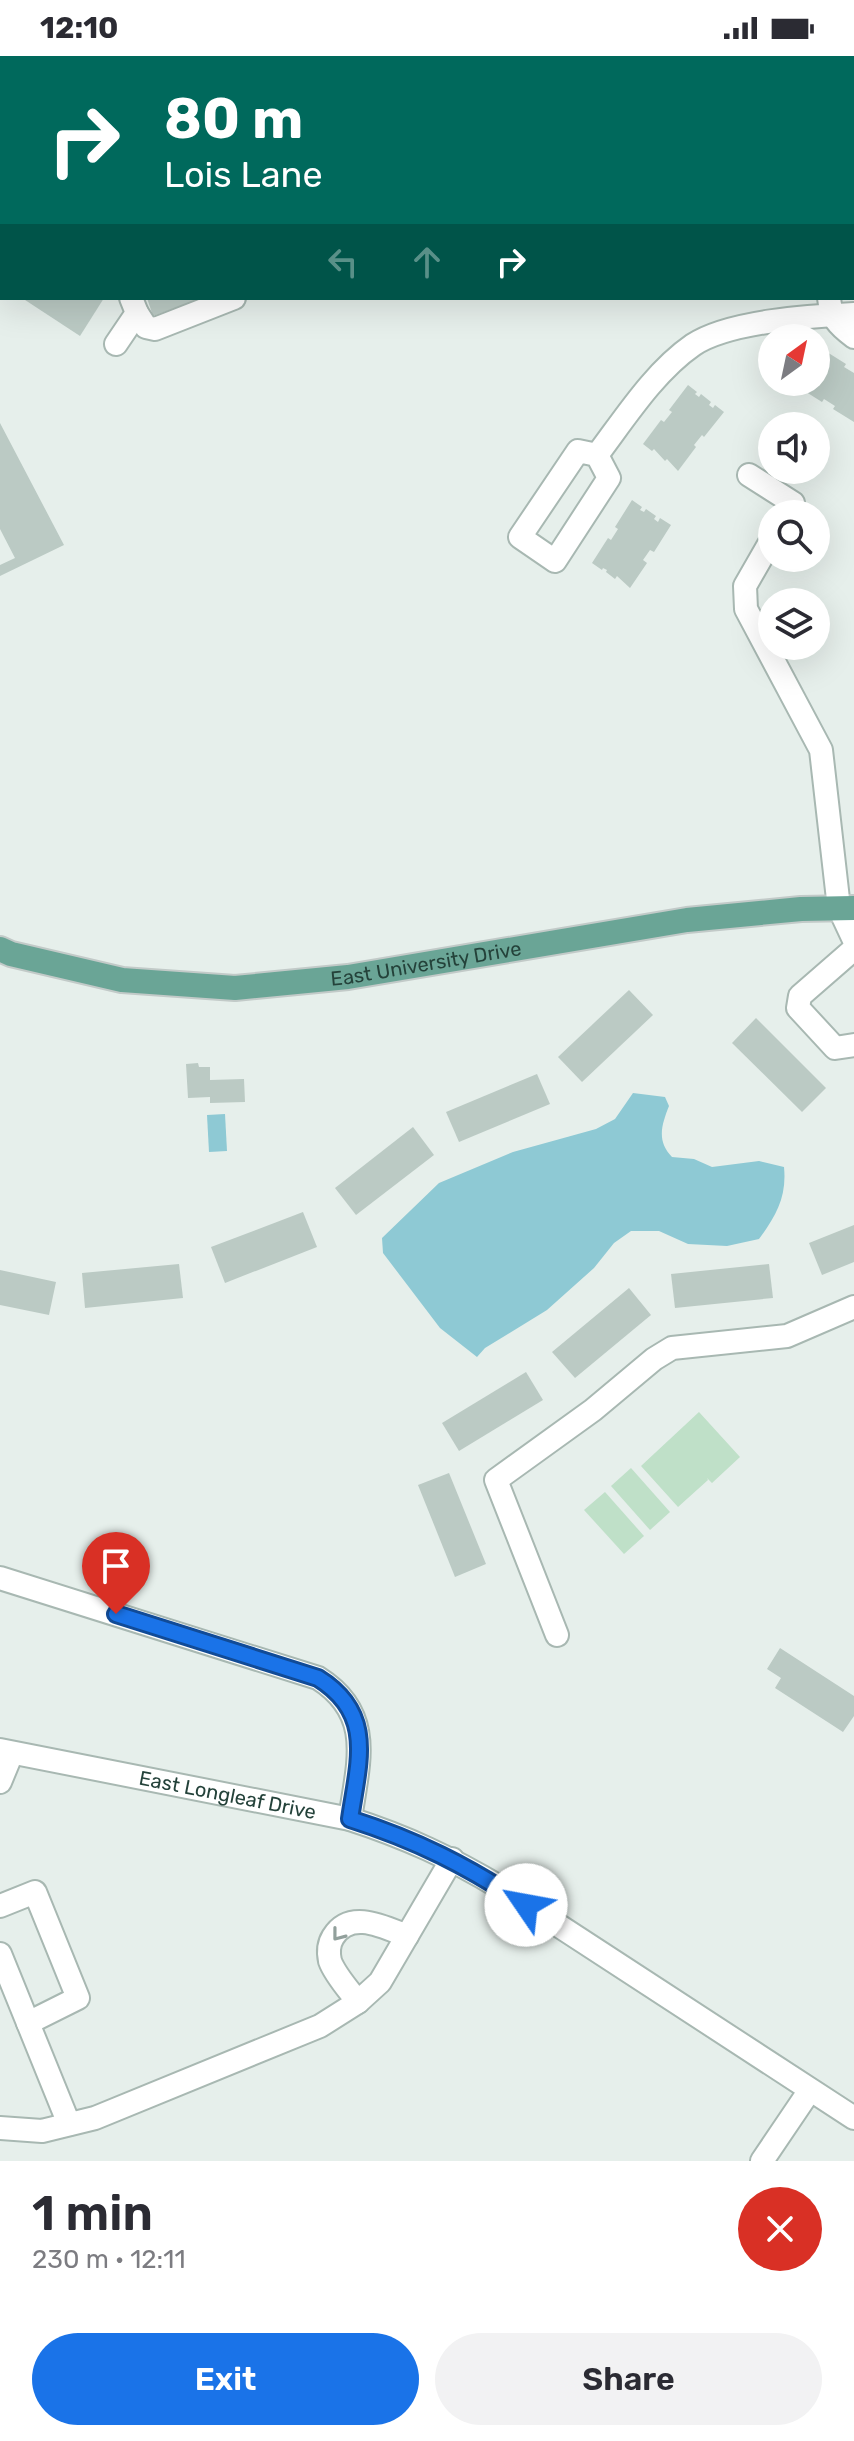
<!DOCTYPE html>
<meta charset="utf-8">
<style>
:root{--surface:#fff;--page:#f2f2f3;--text:#2b2b33;--muted:#7c7c81;--accent:#1a73e8}
body{margin:0;font-family:Rubik,sans-serif;background:var(--page);color:var(--text);height:100vh;display:flex;flex-direction:column;font-size:30px;white-space:nowrap}
*{box-sizing:border-box;margin:0}
p{font-size:26px;color:var(--muted)}
.icon{flex:none;width:44px;height:44px;fill:none;stroke:currentColor;stroke-width:2;stroke-linecap:round;stroke-linejoin:round}
.map{position:relative;height:2105px;overflow:hidden}
.details{display:flex;flex-direction:column;background:var(--surface);flex:1}
.details>*{flex:none}
.guide{position:absolute;left:0px;top:0px;width:854px;height:244px;box-shadow:0 8px 32px #0002;background:#00695c;color:#fff;overflow:hidden}
.needle{width:52px;rotate:33deg}
.fabs{position:absolute;left:758px;top:268px;display:grid;gap:16px}
.fabs a{display:grid;place-items:center;width:72px;height:72px;border-radius:50%;background:var(--surface);box-shadow:0 8px 32px #0002;font-size:40px}
.pin{position:absolute;display:grid;place-items:center;width:68px;height:68px;color:#fff;margin:-82px -34px;border-radius:50% 50% 50% 0;rotate:-45deg;box-shadow:0 0 8px #0007}
.pin .icon{rotate:45deg}
.me{position:absolute;width:88px;margin:-44px;rotate:303deg;stroke-linejoin:round;filter:drop-shadow(0 0 6px #0008)}
.turn{display:flex;align-items:center;gap:28px;height:168px;padding:0 32px;font-size:36px}
.turn .icon{width:104px;height:104px;stroke-width:2.5}
.turn b{display:block;font-size:56px;line-height:68px}
.lanes{display:flex;align-items:center;height:76px;padding:0 32px;background:#0003;justify-content:center;gap:40px;direction:ltr}
.lanes .off{opacity:.35}
.round{display:grid;place-items:center;flex:none;width:84px;height:84px;border-radius:42px;background:var(--page)}
.summary{display:flex;align-items:center;justify-content:space-between;height:136px;padding:0 32px}
h1{font-size:48px;font-weight:600;line-height:60px}
.button{display:flex;gap:16px;margin-top:auto;padding:16px 32px}
.button a{flex:1;height:92px;border-radius:48px;background:var(--accent);color:#fff;font-size:32px;font-weight:600;line-height:92px;text-align:center}
.button a+a{background:var(--page);color:var(--text)}
.status{display:flex;justify-content:space-between;align-items:center;height:56px;padding:0 40px;background:var(--surface);direction:ltr}
.status svg{height:22px;fill:currentColor}
.map>svg:first-child{display:block}
.green{fill:#bfe0c8}
.water{fill:#8ec9d4}
.building{fill:#bbcac4}
.lines{fill:none;stroke-linecap:round;stroke-linejoin:round}
.minor-casing{stroke:#a8b8b2;stroke-width:26}
.major-casing{stroke:#c2cac8;stroke-width:28}
.minor{stroke:#fff;stroke-width:22}
.major{stroke:#6aa596;stroke-width:24}
.oneway{stroke:#92a09c}
.route-casing{stroke:#114b97;stroke-width:20}
.route{stroke:#1a73e8;stroke-width:14}
.labels{text-anchor:middle;stroke-width:6;stroke-linejoin:round;paint-order:stroke}
.street-label{font-size:20px;fill:#24423a;stroke:#f7fbf9}
</style>
<div class="status"><b>12:10</b><svg viewBox="0 0 49 12"><path d="M0 12V9h3v3zM5 12V6h3v6zM10 12V3h3v9zM15 12V0h3v12zM26 1h20v11H26zM47 4h2v5h-2z"/></svg></div>
<div class="map">
<svg width="854" height="2105" viewBox="0 0 854 2105">
<rect width="100%" height="100%" fill="#e6efeb"/>
<g class="green">
<polygon points="699,1356 740,1401 712,1427 707,1422 708,1424 678,1451 641,1410"/>
<polygon points="631,1412 670,1456 650,1474 611,1430"/>
<polygon points="605,1436 644,1480 624,1498 584,1454"/>
</g>
<g class="water">
<path d="M633,1037L665,1041L669,1050C662,1068 656,1085 672,1101L694,1103L712,1111L759,1105L784,1111C787,1141 776,1160 759,1183L727,1190L688,1188L659,1175H631L614,1187L594,1212L547,1254L485,1292L477,1301L440,1272L383,1197L382,1182L439,1127L513,1096L596,1073L615,1063Z"/>
<polygon points="225,1058 227,1095 209,1096 207,1059"/>
</g>
<g class="building">
<polygon points="22,242 104,242 80,280"/>
<polygon points="147,242 202,242 153,260"/>
<polygon points="819,291 846,308 844,311 854,317 854,366 833,353 835,350 824,343 822,346 795,329 797,326 816,326 816,296"/>
<polygon points="688,329 697,336 695,338 699,341 701,338 711,346 709,349 713,352 715,349 724,356 704,381 702,379 694,389 696,391 678,415 667,403 665,405 654,393 652,395 643,388 661,364 664,366 672,356 669,354"/>
<polygon points="0,367 64,489 0,520 0,509 15,502 0,473"/>
<polygon points="632,444 642,451 640,454 644,456 646,453 656,460 654,463 658,466 660,462 671,469 654,496 650,494 643,504 647,507 630,532 617,520 615,523 606,516 607,514 603,512 602,514 592,507 608,482 611,484 618,473 615,471"/>
<polygon points="629,934 653,959 582,1026 558,1001"/>
<polygon points="756,962 826,1032 802,1056 732,987"/>
<polygon points="198,1007 199,1011 210,1011 210,1024 244,1023 245,1046 210,1047 210,1041 188,1042 186,1008"/>
<polygon points="537,1018 550,1048 459,1086 446,1056"/>
<polygon points="413,1071 434,1099 356,1159 335,1132"/>
<polygon points="303,1156 317,1191 225,1227 211,1191"/>
<polygon points="854,1169 854,1206 822,1219 809,1187"/>
<polygon points="179,1208 183,1242 85,1252 82,1217"/>
<polygon points="769,1208 773,1242 675,1252 671,1218"/>
<polygon points="0,1214 56,1226 49,1259 0,1249"/>
<polygon points="629,1232 651,1259 575,1322 552,1296"/>
<polygon points="526,1316 543,1344 459,1395 442,1367"/>
<polygon points="449,1417 486,1508 455,1521 418,1429"/>
<polygon points="780,1592 854,1640 854,1660 843,1676 775,1632 781,1622 767,1613"/>
</g>
<g class="lines">
<g class="minor-casing">
<g id="minor">
<polyline points="615,0 616,2"/>
<polyline points="646,0 647,2"/>
<polyline points="691,0 691,2"/>
<polyline points="852,110 854,107"/>
<polyline points="0,218 2,215"/>
<path d="M829,242C831,262 838,269 854,281"/>
<polyline points="137,257 146,271 155,273 234,242"/>
<polyline points="116,288 137,257 131,242"/>
<polygon points="578,395 597,399 609,422 555,505 520,481"/>
<path d="M597,399C625,362 654,316 693,289C729,265 811,260 854,258"/>
<polyline points="749,419 793,447 786,458"/>
<polyline points="772,483 745,530 746,553 821,694 839,852 854,884"/>
<polyline points="854,893 800,940 798,952 835,992 854,989"/>
<path d="M0,1522L318,1622C375,1658 358,1707 350,1763"/>
<polyline points="557,1579 496,1424 593,1354 654,1303 672,1292 787,1280 854,1251"/>
<path id="s1" d="M0,1694L350,1763C406,1781 451,1802 501,1832L854,2062"/>
<polyline points="0,1726 12,1697"/>
<polyline points="0,1850 35,1836 78,1942 28,1967"/>
<polyline points="0,1898 69,2068"/>
<path d="M358,1946C349,1934 335,1919 330,1905C328,1896 328,1889 333,1881C350,1853 384,1871 407,1880"/>
<polyline points="0,2072 42,2075 95,2062 320,1970 358,1946 380,1926 452,1803"/>
<polyline points="762,2105 810,2034"/>
</g>
</g>
<g class="major-casing">
<g id="major">
<polyline points="358,2 365,0"/>
<polyline points="0,131 2,130"/>
<path id="s2" d="M0,893L11,898L122,924L235,932L348,921L687,864L801,853L854,852"/>
</g>
</g>
<use href="#minor" class="minor"/>
<use href="#major" class="major"/>
</g>
<defs><path id="oneway-chevron" d="M-2-3.5L2.5 0L-2 3.5" fill="none" stroke-width="1.6" stroke-linecap="round" stroke-linejoin="round" transform="scale(2)"/></defs>
<use class="oneway" href="#oneway-chevron" transform="translate(338 1879) rotate(128)"/>
<g class="lines">
<g class="route-casing">
<path id="route" d="M116,1558L318,1622C376,1658 358,1707 350,1763C416,1784 468,1810 526,1849"/>
</g>
<use href="#route" class="route"/>
</g>
<g class="labels">
<g class="street-label">
<text dy="7" stroke="none"><textPath href="#s2" startOffset="432">East University Drive</textPath></text>
<text dy="7" stroke="none"><textPath href="#s1" startOffset="232">East Longleaf Drive</textPath></text>
</g>
</g>
</svg>
<div class="fabs">
<a><svg class="needle" viewBox="-14 -14 28 28"><path d="M0-13l5 13h-10z" fill="#e53935"/><path d="M0 13l5-13h-10z" fill="#7c7c81"/></svg></a>
<a><svg class="icon" aria-label="sound" viewBox="0 0 24 24"><path d="M4 9h4l5-4v14l-5-4H4zM17 9q2 3 0 6"/></svg></a>
<a><svg class="icon" aria-label="search" viewBox="0 0 24 24"><circle cx="10" cy="10" r="6"/><path d="M15 15l6 6"/></svg></a>
<a><svg class="icon" aria-label="layers" viewBox="0 0 24 24"><path d="M12 4l9 5-9 5-9-5zM3 14l9 5 9-5"/></svg></a>
</div>
<div class="pin" style="left:116px;top:1558px;background:#d93025"><svg class="icon" aria-label="arrive" viewBox="0 0 24 24"><path d="M6 21V4h12l-3 4 3 4H6"/></svg></div>
<svg class="me" style="left:526px;top:1849px" viewBox="-20 -20 40 40"><circle r="19" fill="#fff"/><path d="M0-13L10 11 0 6-10 11z" fill="#1a73e8"/></svg>
<div class="guide">
<div class="turn"><svg class="icon" aria-label="right" viewBox="0 0 24 24"><path d="M7 20v-9h11M14 6l5 5-5 5"/></svg><div><b>80 m</b>Lois Lane</div></div>
<div class="lanes"><svg class="icon off" aria-label="left" viewBox="0 0 24 24"><path d="M17 20v-9H6M10 6l-5 5 5 5"/></svg><svg class="icon off" aria-label="ahead" viewBox="0 0 24 24"><path d="M12 20V5M6 11l6-6 6 6"/></svg><svg class="icon" aria-label="right" viewBox="0 0 24 24"><path d="M7 20v-9h11M14 6l5 5-5 5"/></svg></div>
</div>
</div>
<section class="details">
<div class="summary"><div><h1>1 min</h1><p>230 m · 12:11</p></div><a class="round" style="background:#d93025;color:#fff"><svg class="icon" aria-label="close" viewBox="0 0 24 24"><path d="M6 6l12 12M18 6L6 18"/></svg></a></div>
<div class="button"><a>Exit</a><a>Share</a></div>
</section>
